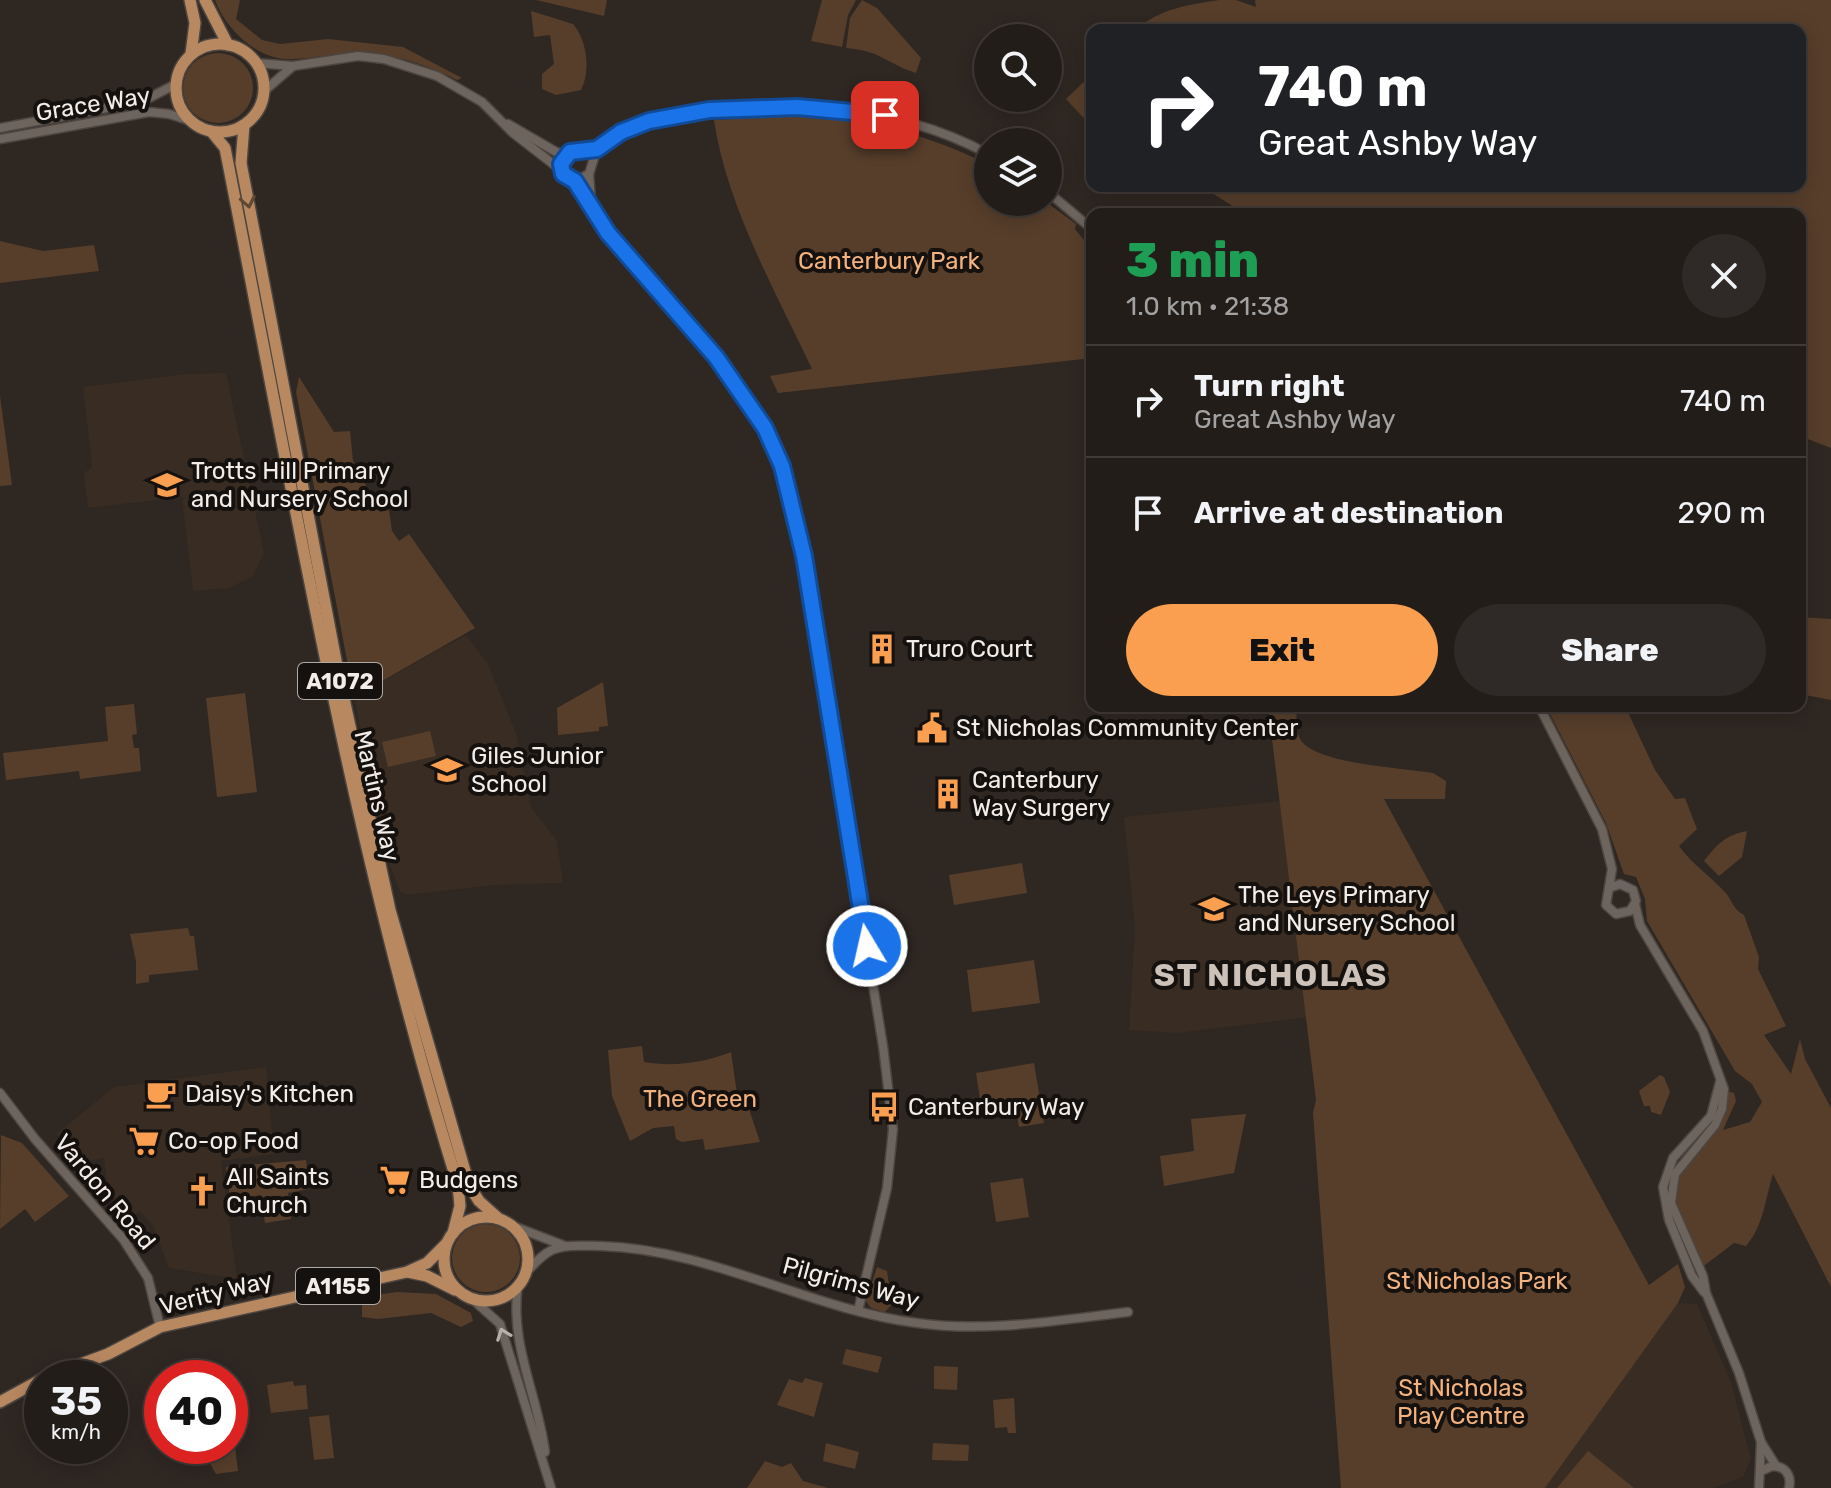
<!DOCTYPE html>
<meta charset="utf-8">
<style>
:root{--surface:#231d1a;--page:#2f2a27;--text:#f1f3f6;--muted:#a3a2a2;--line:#403b39;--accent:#fa9f4f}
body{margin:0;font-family:Rubik,sans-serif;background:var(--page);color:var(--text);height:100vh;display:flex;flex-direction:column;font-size:30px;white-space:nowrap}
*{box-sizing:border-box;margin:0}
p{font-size:26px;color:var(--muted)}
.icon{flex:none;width:44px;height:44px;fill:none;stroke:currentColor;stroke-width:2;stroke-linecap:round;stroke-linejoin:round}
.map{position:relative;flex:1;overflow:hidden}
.panel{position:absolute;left:1086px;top:208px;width:720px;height:504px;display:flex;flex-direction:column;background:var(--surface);border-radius:16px;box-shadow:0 4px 20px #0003,0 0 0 2px var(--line)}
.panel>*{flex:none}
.hud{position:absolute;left:1086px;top:24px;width:720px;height:168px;border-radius:16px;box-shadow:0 4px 20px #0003,0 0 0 2px var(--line);background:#202124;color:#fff;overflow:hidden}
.buttons{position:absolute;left:974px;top:24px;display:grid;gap:16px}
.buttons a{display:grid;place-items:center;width:88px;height:88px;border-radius:50%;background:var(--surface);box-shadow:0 4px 20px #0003,0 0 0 2px var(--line);font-size:40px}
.speed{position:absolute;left:24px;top:1360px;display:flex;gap:16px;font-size:40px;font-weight:700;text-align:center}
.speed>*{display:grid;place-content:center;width:104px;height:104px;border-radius:50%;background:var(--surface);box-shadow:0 4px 20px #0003,0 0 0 2px var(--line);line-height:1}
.speed small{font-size:20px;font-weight:400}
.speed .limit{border:12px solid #d22;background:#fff;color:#111}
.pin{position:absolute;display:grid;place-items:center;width:68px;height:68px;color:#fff;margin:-34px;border-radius:16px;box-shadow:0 4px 12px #0006}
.me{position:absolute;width:88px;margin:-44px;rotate:351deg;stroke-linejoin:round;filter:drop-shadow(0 0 6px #0008)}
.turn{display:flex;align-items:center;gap:28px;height:168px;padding:0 40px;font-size:36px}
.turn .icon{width:104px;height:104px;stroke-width:2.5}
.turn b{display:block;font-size:56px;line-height:68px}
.round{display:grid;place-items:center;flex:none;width:84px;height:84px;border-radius:42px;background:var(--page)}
.headline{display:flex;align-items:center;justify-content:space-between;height:136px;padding:0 40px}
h1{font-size:48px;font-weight:800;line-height:60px;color:#1e9e55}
.button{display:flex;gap:16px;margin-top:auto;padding:16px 40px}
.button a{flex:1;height:92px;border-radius:48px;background:var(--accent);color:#111;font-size:32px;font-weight:800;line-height:92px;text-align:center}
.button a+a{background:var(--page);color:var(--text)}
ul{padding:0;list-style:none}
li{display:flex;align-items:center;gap:24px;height:112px;padding:0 40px;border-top:2px solid var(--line)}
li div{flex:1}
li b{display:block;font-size:30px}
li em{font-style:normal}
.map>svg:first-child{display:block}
.built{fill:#392c22}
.green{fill:#573e2b}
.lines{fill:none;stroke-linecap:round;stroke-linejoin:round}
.minor-casing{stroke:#4c4540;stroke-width:11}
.major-casing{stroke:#4c4540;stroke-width:14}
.minor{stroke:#6d645d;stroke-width:8}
.major{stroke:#b88861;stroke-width:11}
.oneway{stroke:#5e4733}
.oneway2{stroke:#b7afaa}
.route-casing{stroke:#114b97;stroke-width:20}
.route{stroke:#1a73e8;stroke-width:14}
.labels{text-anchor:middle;stroke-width:8;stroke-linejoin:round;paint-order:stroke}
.shield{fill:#15110e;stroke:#b0aba7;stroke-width:2}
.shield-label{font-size:22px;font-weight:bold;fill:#f3ede9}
.street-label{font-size:24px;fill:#f3ede9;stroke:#15110e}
.park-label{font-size:24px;fill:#f3b27e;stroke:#15110e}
.poi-label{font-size:24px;fill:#f3ede9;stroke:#15110e;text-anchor:start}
.district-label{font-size:32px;font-weight:bold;letter-spacing:2px;fill:#ccc2ba;stroke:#15110e}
</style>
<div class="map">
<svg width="1831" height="1488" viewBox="0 0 1831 1488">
<rect width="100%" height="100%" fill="#2f2722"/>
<g class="built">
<polygon points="226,373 264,553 252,577 229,588 193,591 182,497 88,508 84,473 92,467 83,387 186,374"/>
<polygon points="466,635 488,664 516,733 531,807 557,841 563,883 493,885 407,895 400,891 389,863 354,697"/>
<polygon points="1281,801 1308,1017 1177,1033 1129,1030 1135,927 1124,817"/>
<polygon points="266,1067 274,1154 221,1161 237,1279 169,1268 152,1224 139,1211 134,1216 128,1214 108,1191 104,1158 82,1162 56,1134 114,1087"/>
<polygon points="1678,1303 1697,1304 1731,1382 1751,1459 1743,1477 1713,1488 1545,1488"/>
</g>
<g class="green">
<path d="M215,0H240L236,19L262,40L280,44L328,39L403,47L462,78L457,80C426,64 392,53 356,53C335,53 315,58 294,59C259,62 226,30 215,0Z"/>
<polygon points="536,0 607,0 604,16"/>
<polygon points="822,0 856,0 848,15 842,47 811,41"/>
<path d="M862,0L877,8L921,58L916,73C885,63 882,51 846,48L850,18Z"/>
<path d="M1220,0H1236L1256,7L1255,0H1831V448L1800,436V214H1245L1201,186H1800V30H1136C1158,9 1191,4 1220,0Z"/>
<path d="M531,11L573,24C587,40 591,71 581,90L556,95L542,89V74L554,64L550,35L534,37Z"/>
<circle cx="218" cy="88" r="35"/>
<polygon points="1092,74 1092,127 1066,99"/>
<path d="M784,116C865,119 914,129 988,164V202H1046L1076,224L1075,229L1092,250V358L778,393L770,376L812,369C775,290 727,207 714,120Z"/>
<polygon points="0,241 43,251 94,245 99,271 0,283"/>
<polygon points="299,377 334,432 350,431 353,461 380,512 389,510 392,531 399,541 409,534 475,628 354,697 296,392"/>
<polygon points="0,396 12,485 0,486"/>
<polygon points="1800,617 1831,619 1831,700 1800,694"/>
<polygon points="603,682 608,726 599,727 599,731 558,735 557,708"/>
<polygon points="245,693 257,792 217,797 206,698"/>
<polygon points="134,704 137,734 132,735 134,748 139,748 141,771 80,779 79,771 6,780 3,753 108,741 105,707"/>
<path d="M1268,706H1296C1297,715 1296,728 1299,737C1309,764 1405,768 1433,773L1446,781L1445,799H1384L1649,1285L1678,1264L1685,1287L1678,1303L1545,1488H1341L1313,1113L1316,1100Z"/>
<path d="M1546,706H1625L1655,770L1675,799L1685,798L1697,829L1679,846C1692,864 1709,875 1724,891C1732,899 1733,910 1744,915L1759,957L1758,969L1786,1026L1764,1035L1791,1074L1800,1039L1805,1059L1831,1108V1287L1773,1174C1765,1199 1764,1225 1746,1246L1734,1243L1701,1268L1673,1203L1676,1176L1712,1132L1727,1091L1734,1093L1736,1101L1723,1130L1750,1122L1762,1102L1752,1084L1735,1071L1647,921L1645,899L1636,877L1624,874L1606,823Z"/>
<polygon points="430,731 436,756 388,767 382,742"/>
<path d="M1747,831L1742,857L1719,876L1704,861C1717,844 1726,835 1747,831Z"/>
<polygon points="1022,863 1027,893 954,905 949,875"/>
<polygon points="188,928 190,936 194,936 198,970 149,975 149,982 136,984 136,961 130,934"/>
<polygon points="1034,960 1040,1003 972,1012 967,970"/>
<path d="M642,1046L644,1062C674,1067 703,1063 731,1052L737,1094H744L760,1142L705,1150L703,1139L682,1142L676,1139L674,1126L653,1128L630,1141L612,1096L608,1050Z"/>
<polygon points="1034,1063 1044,1123 1019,1127 1015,1106 982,1112 976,1073"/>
<polygon points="1660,1075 1664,1077 1670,1092 1661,1115 1651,1112 1650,1106 1644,1106 1639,1091"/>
<polygon points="1246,1114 1234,1173 1164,1186 1160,1156 1194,1151 1191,1119"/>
<polygon points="1,1135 22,1143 69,1196 35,1222 25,1209 0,1229"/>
<polygon points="306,1160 309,1189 288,1193 291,1219 265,1223 261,1195 230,1199 226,1167"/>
<polygon points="1023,1178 1029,1217 996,1222 990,1183"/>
<circle cx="486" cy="1258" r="34"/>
<polygon points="877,1267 887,1271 892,1304 885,1312 871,1308 866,1301"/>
<polygon points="397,1292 436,1294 471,1313 473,1321 461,1327 431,1313 378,1319 362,1317 362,1302 375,1295"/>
<polygon points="846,1349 882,1357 878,1373 842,1364"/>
<polygon points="934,1366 958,1367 957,1390 934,1389"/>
<polygon points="805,1378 823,1383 814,1417 777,1405 789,1379 802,1383"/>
<polygon points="293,1381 294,1386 306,1385 308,1409 271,1413 267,1385"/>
<polygon points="1014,1398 1016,1433 1008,1433 1007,1427 995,1428 993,1400"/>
<polygon points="329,1415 334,1458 314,1460 309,1417"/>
<polygon points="232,1423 238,1471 216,1474 208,1460 214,1446 230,1446"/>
<polygon points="826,1443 859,1452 855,1469 823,1461"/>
<polygon points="933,1443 969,1445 968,1461 932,1460"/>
<polygon points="1588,1451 1634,1488 1557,1488"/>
<polygon points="765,1461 782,1467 791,1463 803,1481 828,1488 747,1488"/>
</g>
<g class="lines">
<g class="minor-casing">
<g id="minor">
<polyline points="256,63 293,66 358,56 384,59 437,76 482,102 513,133 575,181 589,174 597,149"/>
<polyline points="263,92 293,66"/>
<polyline points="508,124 558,153 574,151 585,154"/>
<polyline points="0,128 128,104 149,98 176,84"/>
<polyline points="0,139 149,112 169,114 191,121"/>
<path d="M581,151C605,149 631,125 659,118C761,93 895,103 988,154"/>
<polyline points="589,174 591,201"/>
<path d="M575,181C586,198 596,216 608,233C623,255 643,274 660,294C721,364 769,418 795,510L883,1046L893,1129L887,1188L858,1311"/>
<polyline points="1048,192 1092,229"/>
<polyline points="1539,706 1602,829 1612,869 1606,905 1616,914 1630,911 1636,901 1633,890 1620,884 1609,888"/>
<polyline points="1635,904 1640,925 1703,1031 1724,1089 1722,1109 1715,1125 1675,1174 1671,1203 1703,1276 1706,1293 1739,1373 1761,1442 1776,1466"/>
<polyline points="0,1093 35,1139 123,1239 148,1278 160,1327"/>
<polyline points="513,1226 565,1246"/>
<path d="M525,1274C533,1265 541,1255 552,1250C567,1244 584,1246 600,1246C711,1249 808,1309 917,1323C987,1333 1059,1320 1128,1312"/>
<path d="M518,1285C509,1343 538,1396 545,1452"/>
<polyline points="1704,1292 1692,1276 1669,1220 1663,1187 1673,1158 1711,1116 1720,1082"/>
<polyline points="470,1297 500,1324 551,1488"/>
<path d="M1761,1471L1772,1466C1785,1466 1792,1475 1789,1488"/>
<polyline points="1759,1488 1761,1442"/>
</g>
</g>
<g class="major-casing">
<g id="major">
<polyline points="190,0 195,23 191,54"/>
<polyline points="205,0 228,45"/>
<circle cx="220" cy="88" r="44"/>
<polyline points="244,125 241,163 338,671 390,910 469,1185 479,1201 498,1218"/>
<path d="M211,131L225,148C294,496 352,846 458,1185L460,1206L453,1233"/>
<circle cx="486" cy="1259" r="42"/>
<polyline points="408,1272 427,1276 455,1290"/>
<polyline points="43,1378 108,1354 160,1327 407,1272 427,1263 447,1243"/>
<polyline points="0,1402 42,1379"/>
</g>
</g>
<use href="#minor" class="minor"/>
<use href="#major" class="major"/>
</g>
<defs><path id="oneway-chevron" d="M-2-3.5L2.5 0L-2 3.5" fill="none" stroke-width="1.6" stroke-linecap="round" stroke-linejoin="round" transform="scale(2)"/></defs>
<use class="oneway" href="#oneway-chevron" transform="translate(248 202) rotate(79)"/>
<use class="oneway2" href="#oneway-chevron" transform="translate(503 1334) rotate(-110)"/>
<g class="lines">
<g class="route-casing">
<polyline id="route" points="867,946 804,556 782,466 765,428 716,357 608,233 575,181 563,174 561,164 570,152 597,149 621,132 649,121 709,110 797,107 885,115"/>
</g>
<use href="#route" class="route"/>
</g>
<defs>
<g id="school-bare" transform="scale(2.4)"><path d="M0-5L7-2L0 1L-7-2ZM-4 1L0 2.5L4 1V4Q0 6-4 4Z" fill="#fa9f4f" stroke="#15110e" stroke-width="2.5" paint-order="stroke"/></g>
<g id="building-bare" transform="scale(2.4)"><path d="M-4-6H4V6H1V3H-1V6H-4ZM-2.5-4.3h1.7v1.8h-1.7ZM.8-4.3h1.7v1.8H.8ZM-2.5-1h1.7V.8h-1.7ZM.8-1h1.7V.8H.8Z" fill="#fa9f4f" stroke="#15110e" stroke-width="2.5" paint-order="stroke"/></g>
<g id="civic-bare" transform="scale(2.4)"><path d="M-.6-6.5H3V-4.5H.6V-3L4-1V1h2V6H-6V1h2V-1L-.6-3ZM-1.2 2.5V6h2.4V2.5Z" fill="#fa9f4f" stroke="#15110e" stroke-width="2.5" paint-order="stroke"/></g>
<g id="cafe-bare" transform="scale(2.4)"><path d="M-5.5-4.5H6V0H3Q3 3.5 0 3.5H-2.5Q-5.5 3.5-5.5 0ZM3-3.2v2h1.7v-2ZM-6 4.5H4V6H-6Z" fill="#fa9f4f" stroke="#15110e" stroke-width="2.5" paint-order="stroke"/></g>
<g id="bus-bare" transform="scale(2.4)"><path d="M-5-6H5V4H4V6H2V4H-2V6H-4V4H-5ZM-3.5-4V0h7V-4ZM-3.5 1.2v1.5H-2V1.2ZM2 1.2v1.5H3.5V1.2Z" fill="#fa9f4f" stroke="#15110e" stroke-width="2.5" paint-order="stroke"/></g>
<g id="supermarket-bare" transform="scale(2.4)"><path d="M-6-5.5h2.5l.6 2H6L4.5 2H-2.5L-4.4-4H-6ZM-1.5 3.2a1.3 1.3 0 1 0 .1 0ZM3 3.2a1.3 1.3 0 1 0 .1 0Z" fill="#fa9f4f" stroke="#15110e" stroke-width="2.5" paint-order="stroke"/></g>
<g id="church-bare" transform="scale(2.4)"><path d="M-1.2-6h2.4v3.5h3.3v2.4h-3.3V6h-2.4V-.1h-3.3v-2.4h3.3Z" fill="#fa9f4f" stroke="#15110e" stroke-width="2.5" paint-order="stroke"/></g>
</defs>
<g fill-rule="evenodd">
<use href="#school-bare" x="167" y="485"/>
<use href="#building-bare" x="882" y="649"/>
<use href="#civic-bare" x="932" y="728"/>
<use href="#school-bare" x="447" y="770"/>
<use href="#building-bare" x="948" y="794"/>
<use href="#school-bare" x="1214" y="909"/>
<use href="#cafe-bare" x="161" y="1094"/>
<use href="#bus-bare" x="884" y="1107"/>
<use href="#supermarket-bare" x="144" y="1141"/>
<use href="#supermarket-bare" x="395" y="1180"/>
<use href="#church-bare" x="202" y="1191"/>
</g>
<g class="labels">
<g class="shield">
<rect x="298" y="663" width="84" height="36" rx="6"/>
<rect x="296" y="1268" width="84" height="36" rx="6"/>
</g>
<g class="shield-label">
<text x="340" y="689">A1072</text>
<text x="338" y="1294">A1155</text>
</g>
<g class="street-label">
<text transform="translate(93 104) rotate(-9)" y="8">Grace Way</text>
<text transform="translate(377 796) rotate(77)" y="8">Martins Way</text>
<text transform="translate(105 1192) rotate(50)" y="8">Vardon Road</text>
<text transform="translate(851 1283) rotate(15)" y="8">Pilgrims Way</text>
<text transform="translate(216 1293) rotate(-14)" y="8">Verity Way</text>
</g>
<g class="park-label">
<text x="889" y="269">Canterbury Park</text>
<text x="700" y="1107">The Green</text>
<text x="1477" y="1289">St Nicholas Park</text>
<text x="1461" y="1396">St Nicholas<tspan x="1461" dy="28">Play Centre</tspan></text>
</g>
<g class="poi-label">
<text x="191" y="479">Trotts Hill Primary<tspan x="191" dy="28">and Nursery School</tspan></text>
<text x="906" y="657">Truro Court</text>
<text x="956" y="736">St Nicholas Community Center</text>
<text x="471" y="764">Giles Junior<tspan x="471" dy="28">School</tspan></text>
<text x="972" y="788">Canterbury<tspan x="972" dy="28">Way Surgery</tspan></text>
<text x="1238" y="903">The Leys Primary<tspan x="1238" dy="28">and Nursery School</tspan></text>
<text x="185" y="1102">Daisy's Kitchen</text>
<text x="908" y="1115">Canterbury Way</text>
<text x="168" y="1149">Co-op Food</text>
<text x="226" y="1185">All Saints<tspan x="226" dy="28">Church</tspan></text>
<text x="419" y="1188">Budgens</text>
</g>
<g class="district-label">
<text x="1271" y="986">ST NICHOLAS</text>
</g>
</g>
</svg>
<div class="buttons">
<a><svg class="icon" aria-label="search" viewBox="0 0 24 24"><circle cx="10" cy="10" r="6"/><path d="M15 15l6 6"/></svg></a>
<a><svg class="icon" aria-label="layers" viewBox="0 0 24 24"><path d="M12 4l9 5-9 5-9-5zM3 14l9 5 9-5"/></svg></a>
</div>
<div class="speed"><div>35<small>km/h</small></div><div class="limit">40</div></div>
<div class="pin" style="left:885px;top:115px;background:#d93025"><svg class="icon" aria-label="arrive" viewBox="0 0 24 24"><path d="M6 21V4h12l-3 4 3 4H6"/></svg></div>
<svg class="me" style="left:867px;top:946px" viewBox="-20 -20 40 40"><circle r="17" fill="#1a73e8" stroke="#fff" stroke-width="3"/><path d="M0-11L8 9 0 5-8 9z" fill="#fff"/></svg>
<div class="hud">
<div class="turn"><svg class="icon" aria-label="right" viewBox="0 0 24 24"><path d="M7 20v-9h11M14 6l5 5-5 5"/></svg><div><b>740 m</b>Great Ashby Way</div></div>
</div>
<section class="panel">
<div class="headline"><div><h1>3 min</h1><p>1.0 km · 21:38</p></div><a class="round"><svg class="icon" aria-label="close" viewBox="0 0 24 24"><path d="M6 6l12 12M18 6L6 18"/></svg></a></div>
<ul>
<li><svg class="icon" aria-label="right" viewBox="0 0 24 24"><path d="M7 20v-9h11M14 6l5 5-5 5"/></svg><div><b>Turn right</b><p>Great Ashby Way</p></div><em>740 m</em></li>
<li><svg class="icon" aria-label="arrive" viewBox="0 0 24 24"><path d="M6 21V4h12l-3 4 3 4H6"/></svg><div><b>Arrive at destination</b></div><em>290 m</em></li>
</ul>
<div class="button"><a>Exit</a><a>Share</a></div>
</section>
</div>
